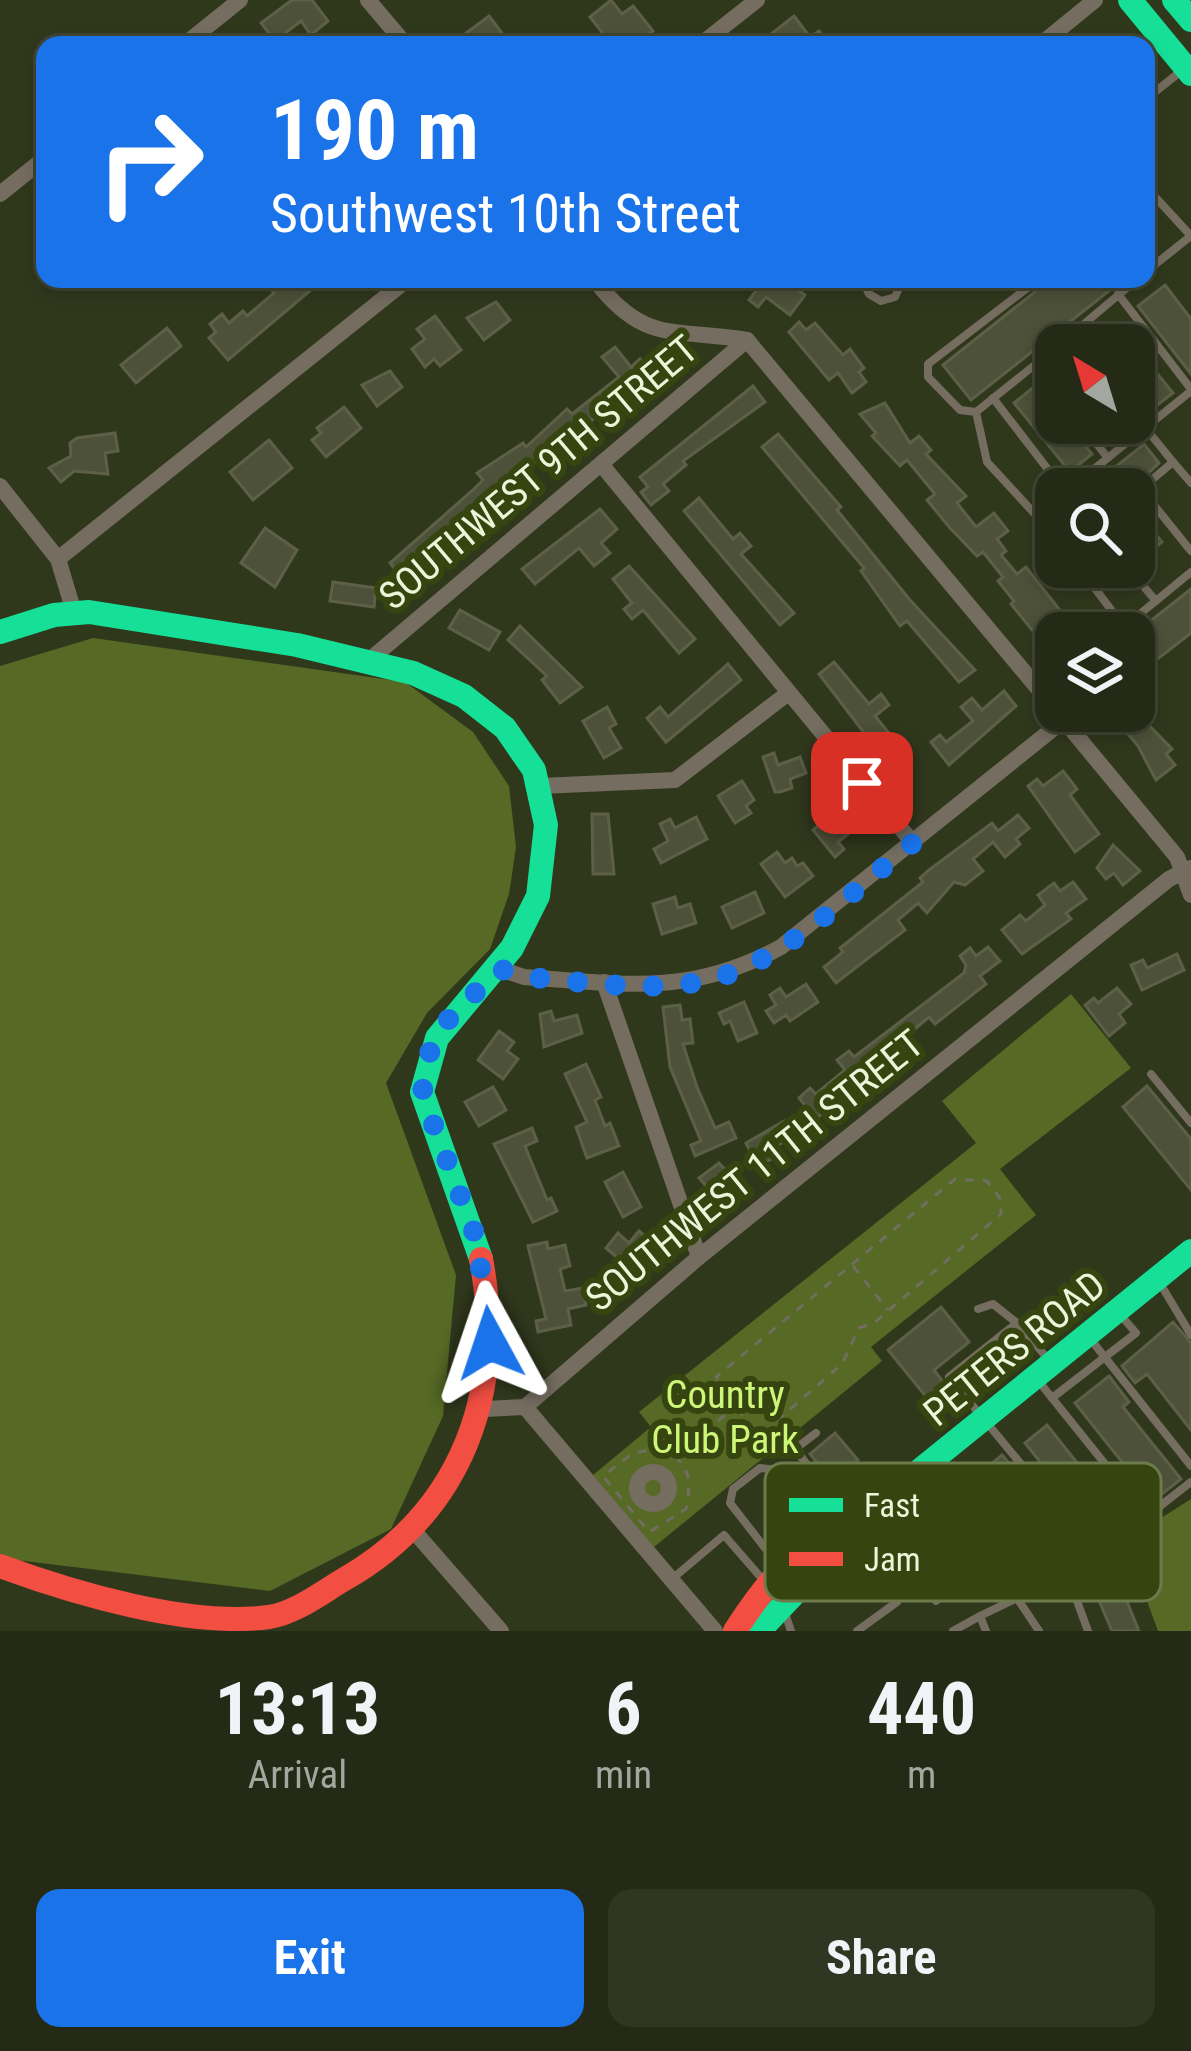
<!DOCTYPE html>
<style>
:root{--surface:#242a15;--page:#303622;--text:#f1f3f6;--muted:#a3a7a0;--line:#414634;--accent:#1a73e8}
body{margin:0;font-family:"Roboto Condensed",sans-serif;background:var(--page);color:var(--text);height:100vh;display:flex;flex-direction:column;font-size:45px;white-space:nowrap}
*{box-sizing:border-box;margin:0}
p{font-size:39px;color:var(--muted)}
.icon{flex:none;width:66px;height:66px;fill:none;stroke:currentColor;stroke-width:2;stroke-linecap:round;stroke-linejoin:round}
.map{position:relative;height:1631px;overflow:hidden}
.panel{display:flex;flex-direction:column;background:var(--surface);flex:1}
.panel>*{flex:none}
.guide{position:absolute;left:36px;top:36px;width:1119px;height:252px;border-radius:24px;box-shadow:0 6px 18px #0003,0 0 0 3px var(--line);background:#1a73e8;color:#fff;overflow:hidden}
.needle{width:78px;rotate:322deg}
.buttons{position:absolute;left:1035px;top:324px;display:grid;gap:24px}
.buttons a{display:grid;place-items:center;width:120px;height:120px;border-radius:24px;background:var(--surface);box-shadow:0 6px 18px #0003,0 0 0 3px var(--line);font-size:60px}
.pin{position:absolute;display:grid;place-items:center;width:102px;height:102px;color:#fff;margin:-51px;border-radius:24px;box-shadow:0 6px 18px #0006}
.me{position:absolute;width:132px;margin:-66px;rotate:355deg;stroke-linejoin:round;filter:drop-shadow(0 0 9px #0008)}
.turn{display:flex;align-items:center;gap:42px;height:252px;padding:0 36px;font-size:54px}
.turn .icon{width:156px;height:156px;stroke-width:2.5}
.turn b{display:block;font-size:84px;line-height:102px}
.eta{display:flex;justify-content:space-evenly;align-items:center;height:204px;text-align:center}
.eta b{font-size:72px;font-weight:700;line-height:84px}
.button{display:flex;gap:24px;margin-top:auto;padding:24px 36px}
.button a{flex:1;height:138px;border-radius:24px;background:var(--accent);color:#fff;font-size:48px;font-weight:700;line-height:138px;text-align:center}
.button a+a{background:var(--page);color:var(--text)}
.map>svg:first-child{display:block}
.green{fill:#566a25}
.building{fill:#4e5139;stroke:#5d6047;stroke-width:3}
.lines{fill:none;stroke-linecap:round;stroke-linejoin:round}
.path{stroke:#716e60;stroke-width:3;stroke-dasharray:9 9;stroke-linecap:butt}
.lane{stroke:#756d60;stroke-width:8}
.street{stroke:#756d60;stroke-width:16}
.fast{stroke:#16e098;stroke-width:24}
.jam{stroke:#f24e42;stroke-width:24}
.route{stroke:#1a73e8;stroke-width:21;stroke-dasharray:0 37.8}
.labels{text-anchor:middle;stroke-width:12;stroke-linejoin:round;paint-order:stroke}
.street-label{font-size:39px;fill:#ebf5d9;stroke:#36450f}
.park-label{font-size:39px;fill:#cef679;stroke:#36450f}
.key{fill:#36450f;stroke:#6c7a4c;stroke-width:3}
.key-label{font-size:33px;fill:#ebf5d9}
</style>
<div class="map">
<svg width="1191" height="1631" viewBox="0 0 1191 1631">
<rect width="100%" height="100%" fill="#30381c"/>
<g class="green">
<polygon points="93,638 405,682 473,732 509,786 516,847 509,894 490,949 427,1013 386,1083 456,1275 443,1416 391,1529 270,1591 0,1558 0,666"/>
<polygon points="1071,994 1131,1068 1000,1169 1036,1215 871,1347 882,1361 654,1547 593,1475 651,1427 639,1412 976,1143 942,1101"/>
<polygon points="1191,1499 1191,1631 1158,1631 1125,1541"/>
</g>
<g class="building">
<polygon points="292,0 312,0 328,21 311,35 301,21 275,41 261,23"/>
<polygon points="611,0 622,14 633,6 653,31 634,45 612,45 590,17"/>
<polygon points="489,16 511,45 475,45 466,33"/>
<polygon points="794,16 810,37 819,31 830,45 757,45"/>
<polygon points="279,279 284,284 290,279 324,279 228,360 209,338 216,332 210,324 222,314 229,323 243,311 247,316 274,293 269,287"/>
<polygon points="765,279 783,279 805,295 790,315 766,297 758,307 749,300"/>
<polygon points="1051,279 1124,279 971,400 943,365"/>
<polygon points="1165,285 1191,319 1191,374 1138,306"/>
<polygon points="496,302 510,320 484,340 467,318"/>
<polygon points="435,316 461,350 440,366 434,359 425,367 412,349 425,339 417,329"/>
<polygon points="799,322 806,330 815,323 843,355 850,349 864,368 859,372 866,382 852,393 838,373 829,380 789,332"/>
<polygon points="167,328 181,346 136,383 121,365"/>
<polygon points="1134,345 1173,393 1151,410 1134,389"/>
<polygon points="615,347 631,367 640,359 653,375 526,469 402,578 390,563 473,490 483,480 477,473 523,443 526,447 567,409 572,414 619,377 602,357"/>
<polygon points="1056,369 1056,423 1067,423 1092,454 1070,472 1014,403"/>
<polygon points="390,371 402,387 377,406 362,385"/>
<polygon points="753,386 765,402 683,461 686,465 663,484 669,491 651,505 641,492 648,487 640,477"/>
<polygon points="885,403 910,443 919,436 931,450 926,454 966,496 957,503 976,527 994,513 1008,531 997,539 1006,551 1001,555 1017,574 1026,567 1078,633 1045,629 1036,635 1011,604 1014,601 998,581 1003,577 983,552 977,556 950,528 927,500 935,494 907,460 900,466 872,436 876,433 860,414"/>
<polygon points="344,407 361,428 326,457 312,440 321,433 317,428"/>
<polygon points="115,433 118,451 105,453 108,474 74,471 61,482 49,468 71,456 70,443 77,438"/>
<polygon points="778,434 841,507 837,510 910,600 975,670 959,682 907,621 900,626 861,571 864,568 762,447"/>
<polygon points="269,440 292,468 253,500 230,472"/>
<polygon points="1144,444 1159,463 1131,489 1088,489"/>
<polygon points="699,498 733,539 740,533 751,546 741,554 794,613 780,625 684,511"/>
<polygon points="1134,508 1162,542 1140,559 1134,551"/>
<polygon points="600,509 617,529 601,543 610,553 594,566 579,548 535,584 522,569"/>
<polygon points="265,528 297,550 275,587 241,563"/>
<polygon points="629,566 695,639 679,653 643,610 632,619 624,609 632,603 613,579"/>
<polygon points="333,582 376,588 374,607 330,601"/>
<polygon points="1191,589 1191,633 1155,661 1134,634"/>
<polygon points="460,610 500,632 489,650 449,628"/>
<polygon points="520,626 582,687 560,703 542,680 547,676 508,640"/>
<polygon points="834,662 869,704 881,694 889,705 875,716 893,738 878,751 819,674"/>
<polygon points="728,664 741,680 666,742 647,718 660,707 668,717"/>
<polygon points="1004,691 1016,706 949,765 931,742 940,735 946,742 973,721 961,707 972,698 982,710"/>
<polygon points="607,707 616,724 609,728 621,748 604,758 583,721"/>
<polygon points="1109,711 1135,711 1172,749 1166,754 1175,765 1156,780 1138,746"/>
<polygon points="774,753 778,765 800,757 806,773 790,779 792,788 780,792 775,792 763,757"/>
<polygon points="1063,771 1077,789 1070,795 1099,834 1075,852 1028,786 1037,779 1043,786"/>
<polygon points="742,781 754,800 746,806 751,813 735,823 718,796"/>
<polygon points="846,812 857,827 838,842 844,849 835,857 813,830 832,814 837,819"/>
<polygon points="592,814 608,814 614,874 593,874"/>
<polygon points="1018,815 1029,828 1016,839 1020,844 1005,857 993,842 973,859 983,871 965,885 954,882 927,913 918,903 898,920 905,930 836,983 824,967 843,952 840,948 923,882 920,878 929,870 992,823 998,831"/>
<polygon points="696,817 707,839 661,863 654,849 668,841 660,824 670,819 675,828"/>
<polygon points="1113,845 1140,871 1123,885 1114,873 1106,879 1097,868"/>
<polygon points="777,852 785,863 792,858 797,866 803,863 813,876 785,897 761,864"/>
<polygon points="1073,882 1086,899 1066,913 1071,919 1022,954 1002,930 1020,915 1026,921 1045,905 1038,895 1054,883 1060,891"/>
<polygon points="755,892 764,913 732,928 722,907"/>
<polygon points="675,897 678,908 690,904 696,923 662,934 653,904"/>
<polygon points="988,947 1000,961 980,976 986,984 935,1024 929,1017 898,1043 905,1051 868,1071 816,1119 799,1098 810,1088 816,1094 845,1070 837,1060 849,1051 854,1057 964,973 966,965 960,956 970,948 976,956"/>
<polygon points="1177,954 1184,970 1142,990 1131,965 1143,960 1147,968"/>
<polygon points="806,984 818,1002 790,1021 786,1015 774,1023 766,1011 776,1005 770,995 780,988 786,997"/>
<polygon points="1117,988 1131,1004 1119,1014 1125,1023 1109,1036 1085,1005 1094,998 1098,1003"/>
<polygon points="744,1002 757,1033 738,1041 730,1021 724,1024 719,1013"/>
<polygon points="680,1005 682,1020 690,1019 693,1043 683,1044 697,1087 715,1128 729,1122 736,1138 695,1156 691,1145 701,1141 670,1067 663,1007"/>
<polygon points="551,1011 554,1021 577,1015 582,1033 544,1047 540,1014"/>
<polygon points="499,1031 514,1042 507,1051 518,1059 503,1079 478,1060"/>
<polygon points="586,1064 601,1097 595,1100 605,1126 610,1123 619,1146 587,1158 576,1127 587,1122 565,1074"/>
<polygon points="1147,1086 1191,1139 1191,1190 1123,1107"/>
<polygon points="493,1087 506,1110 479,1126 465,1102"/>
<polygon points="784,1121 792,1138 770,1149 774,1158 757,1166 746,1143"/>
<polygon points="532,1128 537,1141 525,1146 547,1200 551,1198 557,1211 533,1222 494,1144"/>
<polygon points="719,1163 745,1190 724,1206 699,1178"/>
<polygon points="623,1172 641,1207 623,1217 605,1182"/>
<polygon points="639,1231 653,1243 637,1261 644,1267 637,1275 606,1248 618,1233 629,1243"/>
<polygon points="547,1242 548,1249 565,1245 570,1266 560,1269 565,1291 583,1288 586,1305 568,1309 571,1325 538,1332 536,1321 546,1319 528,1246"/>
<polygon points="941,1307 969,1342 934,1370 953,1395 936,1409 888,1350"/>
<polygon points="1173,1322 1191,1343 1191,1430 1147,1374 1135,1383 1122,1366"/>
<polygon points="1109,1376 1129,1402 1123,1407 1181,1479 1153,1501 1075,1403"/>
<polygon points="1047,1425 1094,1484 1059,1512 1047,1498 1056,1482 1025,1443"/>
<polygon points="835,1433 858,1460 832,1481 810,1454"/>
<polygon points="1002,1455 1014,1469 999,1481 1011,1496 996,1508 972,1480"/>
<polygon points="1110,1560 1139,1631 1112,1631 1092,1584 1099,1581 1093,1567"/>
</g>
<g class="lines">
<g class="path">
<polyline points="853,1266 888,1310"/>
<path d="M658,1449C690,1459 692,1478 686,1509L649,1532L603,1476L633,1453Z"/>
<polyline points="676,1455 735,1407 716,1377 955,1179 987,1181 1000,1198 1001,1214 874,1323 859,1328 842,1364 764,1432 756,1430 735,1407"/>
</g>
<g class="lane">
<polyline points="1146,99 1180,72"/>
<polyline points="1146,187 1191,236"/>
<polyline points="1146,258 1153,266 1191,236"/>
<polyline points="862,279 869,294 881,301 895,297 903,279"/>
<polyline points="1039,279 928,364 928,377 960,410 976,412 987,462 1056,537"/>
<polyline points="1118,294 1191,389"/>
<polyline points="1059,345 1129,286"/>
<polyline points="993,398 1063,489"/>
<polyline points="976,412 1056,348"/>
<polyline points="1134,414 1173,462"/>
<polyline points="1080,423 1108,458"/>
<polyline points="1191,483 1173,462 1141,489 1191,551"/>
<polyline points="1069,489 1191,391"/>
<polyline points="1037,513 1056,499"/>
<polyline points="1079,567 1124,627 1191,572"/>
<polyline points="1127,567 1156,601"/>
<polyline points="1151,1074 1191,1123"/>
<polyline points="1158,1280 1191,1335"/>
<polyline points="978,1309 993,1304 1017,1323 949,1377 1040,1487 1039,1500 1014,1521"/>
<polyline points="1017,1323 1048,1359"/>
<polyline points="1088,1336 1191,1466"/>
<polyline points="1036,1378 1142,1510 1155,1510 1191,1482"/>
<polyline points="1052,1398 1136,1333 1118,1312"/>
<polyline points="816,1433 795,1449 823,1485 848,1505"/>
<polyline points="888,1506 910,1533 960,1494 933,1462"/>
<polyline points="797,1549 785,1533 765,1548 730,1503 733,1489 760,1468 789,1471 829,1520"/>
<polyline points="672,1579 724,1535 764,1581"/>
<polyline points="1017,1598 1026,1580 1065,1568 1088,1631"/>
<polyline points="936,1601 1010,1541 981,1502 960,1494"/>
<polyline points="784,1610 791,1631"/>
<polyline points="857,1631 897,1602 857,1540"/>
<polyline points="953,1631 980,1616"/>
<polyline points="986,1631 980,1616 1017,1598 1039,1631"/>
</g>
<g class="street">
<polyline points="368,0 406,45"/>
<polyline points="184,45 240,0"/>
<polyline points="700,45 757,0"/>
<polyline points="1040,45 1095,0"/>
<polyline points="0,194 45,158"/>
<path d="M594,279C644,345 674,328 747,340L1056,710"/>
<polyline points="601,464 913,843"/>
<polyline points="0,486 58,559 74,612"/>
<polyline points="58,559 408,279"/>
<polyline points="373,657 747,340"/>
<polyline points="1057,712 1177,857 1191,895"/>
<polyline points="540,786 675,780 787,694"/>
<path d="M500,969L524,977C623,984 690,997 781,947L1064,720"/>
<polyline points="604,982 699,1257"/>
<polyline points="525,1407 715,1631"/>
<polyline points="485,1409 525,1407 699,1257 1169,879 1191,868"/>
<circle cx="653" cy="1488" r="16"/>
<polyline points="413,1530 501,1631"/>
</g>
<g class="fast">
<polyline points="1130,0 1191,74"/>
<polyline points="1174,0 1191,20"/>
<polyline points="0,632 54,615 89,612 297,645 413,673 464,696 505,728 534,770 546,825 538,896 512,948 437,1038 422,1092 481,1259"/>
<polyline points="759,1631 883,1500 1191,1251"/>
</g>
<g class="jam">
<path d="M0,1566C73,1593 191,1628 269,1617C295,1613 321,1593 343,1580C463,1512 506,1390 481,1259"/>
<path d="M735,1631C770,1576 818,1519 883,1500"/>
</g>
</g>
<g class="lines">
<path class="route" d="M490,1343L477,1240L422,1094L430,1051L450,1017L500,969L524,977C579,981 644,992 699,982C780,968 850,892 913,843L862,783"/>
</g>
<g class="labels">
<g class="street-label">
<text transform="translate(538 472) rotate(-40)" y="14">SOUTHWEST 9TH STREET</text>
<text transform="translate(754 1170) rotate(-39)" y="14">SOUTHWEST 11TH STREET</text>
<text transform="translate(1014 1348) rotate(-39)" y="14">PETERS ROAD</text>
</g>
<g class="park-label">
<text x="725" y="1408">Country<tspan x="725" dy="45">Club Park</tspan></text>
</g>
</g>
<rect x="765" y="1463" width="396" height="138" rx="18" class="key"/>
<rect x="789" y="1498" width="54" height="14" fill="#16e098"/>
<rect x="789" y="1552" width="54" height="14" fill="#f24e42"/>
<g class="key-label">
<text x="864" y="1517">Fast</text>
<text x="864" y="1571">Jam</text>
</g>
</svg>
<div class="buttons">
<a><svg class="needle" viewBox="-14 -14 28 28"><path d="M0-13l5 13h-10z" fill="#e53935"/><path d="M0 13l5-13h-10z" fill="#a3a7a0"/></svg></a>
<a><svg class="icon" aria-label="search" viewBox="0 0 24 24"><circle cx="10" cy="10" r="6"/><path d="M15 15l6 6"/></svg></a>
<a><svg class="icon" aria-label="layers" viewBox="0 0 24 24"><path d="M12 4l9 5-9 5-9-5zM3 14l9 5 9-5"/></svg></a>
</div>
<div class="pin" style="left:862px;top:783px;background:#d93025"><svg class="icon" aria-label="arrive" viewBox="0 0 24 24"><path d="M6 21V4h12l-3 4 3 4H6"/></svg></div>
<svg class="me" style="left:490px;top:1343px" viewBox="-20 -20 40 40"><path d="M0-17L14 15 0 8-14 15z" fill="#1a73e8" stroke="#fff" stroke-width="4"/></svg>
<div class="guide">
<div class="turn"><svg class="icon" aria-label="right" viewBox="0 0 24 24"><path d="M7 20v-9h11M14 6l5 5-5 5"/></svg><div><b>190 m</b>Southwest 10th Street</div></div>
</div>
</div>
<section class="panel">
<div class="eta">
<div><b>13:13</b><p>Arrival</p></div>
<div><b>6</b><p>min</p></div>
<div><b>440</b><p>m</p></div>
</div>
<div class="button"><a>Exit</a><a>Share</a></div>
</section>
